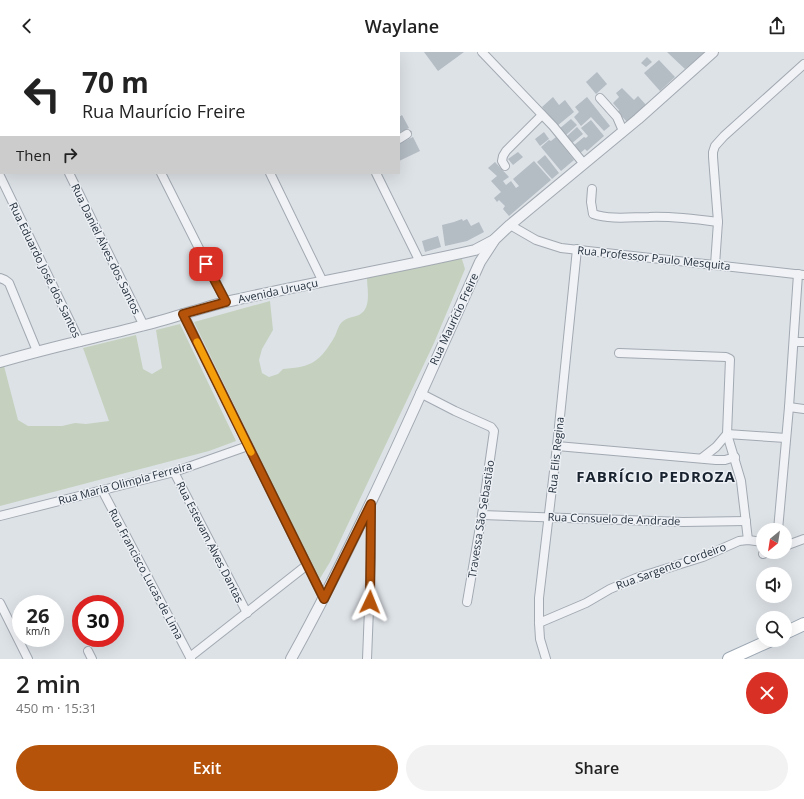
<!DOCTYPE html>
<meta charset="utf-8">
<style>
:root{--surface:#fff;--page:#f2f2f2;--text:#222;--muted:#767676;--accent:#b45309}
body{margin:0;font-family:"Open Sans",sans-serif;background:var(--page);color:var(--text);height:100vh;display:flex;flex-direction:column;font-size:15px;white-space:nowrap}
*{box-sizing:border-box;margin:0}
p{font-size:13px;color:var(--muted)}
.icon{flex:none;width:22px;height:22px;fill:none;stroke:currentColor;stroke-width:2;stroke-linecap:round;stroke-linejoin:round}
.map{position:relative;height:607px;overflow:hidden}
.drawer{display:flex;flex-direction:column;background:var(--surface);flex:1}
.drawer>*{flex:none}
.guide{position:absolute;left:0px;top:0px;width:400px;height:122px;box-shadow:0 4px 16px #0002;background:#fff;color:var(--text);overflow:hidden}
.needle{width:26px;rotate:210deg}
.fabs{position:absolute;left:756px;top:471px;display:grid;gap:8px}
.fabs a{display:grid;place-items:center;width:36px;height:36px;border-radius:50%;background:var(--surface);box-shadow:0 4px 16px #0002;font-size:20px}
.speed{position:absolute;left:12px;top:543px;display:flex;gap:8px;font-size:20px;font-weight:700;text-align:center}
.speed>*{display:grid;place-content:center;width:52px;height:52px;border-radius:50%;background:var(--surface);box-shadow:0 4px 16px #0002;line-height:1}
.speed small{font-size:10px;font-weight:400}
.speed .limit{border:6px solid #d22;background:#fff;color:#111}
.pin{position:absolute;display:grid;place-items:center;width:34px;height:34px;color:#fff;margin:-17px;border-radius:8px;box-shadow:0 2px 6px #0006}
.me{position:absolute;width:44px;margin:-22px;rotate:2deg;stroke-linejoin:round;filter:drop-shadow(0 0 3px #0008)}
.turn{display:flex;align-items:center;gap:14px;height:84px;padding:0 16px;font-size:18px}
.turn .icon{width:52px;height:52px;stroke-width:2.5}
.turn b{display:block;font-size:28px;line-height:34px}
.then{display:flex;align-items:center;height:38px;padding:0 16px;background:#0003;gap:8px;font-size:15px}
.round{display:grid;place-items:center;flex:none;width:42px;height:42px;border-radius:21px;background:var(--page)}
.headline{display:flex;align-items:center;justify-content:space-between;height:68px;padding:0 16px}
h1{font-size:24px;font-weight:600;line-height:30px}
.button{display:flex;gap:8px;margin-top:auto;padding:8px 16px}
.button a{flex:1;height:46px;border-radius:24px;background:var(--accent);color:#fff;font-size:16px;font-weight:600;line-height:46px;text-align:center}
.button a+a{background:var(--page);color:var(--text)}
header{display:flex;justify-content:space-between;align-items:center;height:52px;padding:0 16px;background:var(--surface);font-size:18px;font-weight:600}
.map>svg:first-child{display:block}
.green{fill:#c5d1be}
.building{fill:#b4bcc4}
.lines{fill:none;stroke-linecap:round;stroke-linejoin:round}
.minor-casing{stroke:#a2a9b1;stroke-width:10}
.tertiary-casing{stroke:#a2a9b1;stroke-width:12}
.primary-casing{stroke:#9ca7b3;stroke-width:14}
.minor{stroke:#f0f2f6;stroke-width:8}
.tertiary{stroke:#f0f2f6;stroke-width:10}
.primary{stroke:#fff;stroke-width:12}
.route-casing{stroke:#753606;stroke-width:10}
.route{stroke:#b45309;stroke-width:7}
.slow{stroke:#f59e0b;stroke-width:7}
.labels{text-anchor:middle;stroke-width:3;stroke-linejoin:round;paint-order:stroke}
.street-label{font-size:11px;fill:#26313e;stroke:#edf1f5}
.district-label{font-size:15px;font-weight:bold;letter-spacing:1px;fill:#19222f;stroke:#edf1f5}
</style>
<header><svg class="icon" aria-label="back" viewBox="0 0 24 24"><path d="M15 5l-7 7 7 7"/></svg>Waylane<svg class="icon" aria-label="share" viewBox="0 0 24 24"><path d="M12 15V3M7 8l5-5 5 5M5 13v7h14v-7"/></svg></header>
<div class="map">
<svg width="804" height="607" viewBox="0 0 804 607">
<rect width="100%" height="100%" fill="#dde2e7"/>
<g class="green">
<path d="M461,204L465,217L434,291L330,510L319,528L194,270L270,249L273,278L262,297L259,308L262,321L269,325L278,322L283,317C312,315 320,310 335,284C337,280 338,274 342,270C346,266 353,265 359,263C372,256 367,237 367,226Z"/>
<polygon points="180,272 236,389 209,399 0,454 0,315 4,314 18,368 28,374 62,374 75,371 86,372 109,369 83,296 136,283 143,317 152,322 162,316 156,278"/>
</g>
<g class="building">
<polygon points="424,0 464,0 438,19"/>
<polygon points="667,0 705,0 685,17"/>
<polygon points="647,5 652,10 646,15 641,11"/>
<polygon points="659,8 675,25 660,39 644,21"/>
<polygon points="597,20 607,32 596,42 586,30"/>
<polygon points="622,36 634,48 638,44 646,53 627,70 618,60 619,58 613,51 619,45 616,41"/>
<polygon points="553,45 559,53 565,48 574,60 557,74 542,55"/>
<polygon points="587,45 610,74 604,79 591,65 581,74 574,65 579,60 575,55"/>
<polygon points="402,63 409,76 399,81 399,65"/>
<polygon points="571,67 577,73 565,84 559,77"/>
<polygon points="591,68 604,84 587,99 585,97 579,102 573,94 584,85 586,86 588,84 581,76"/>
<polygon points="577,75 583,82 571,92 566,85"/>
<polygon points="544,80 549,87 540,94 535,87"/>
<polygon points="413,85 420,99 399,109 399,92"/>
<polygon points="556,85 574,108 561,119 541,95 549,88 551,89"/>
<polygon points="518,100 523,105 513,113 508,107"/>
<polygon points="545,103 559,121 552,127 537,110"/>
<polygon points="534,109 551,128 509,164 503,157 505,154 499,148 497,150 494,146 501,140 491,129 497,124 488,116 495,110 509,125 503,129 506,133 511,129 516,136 519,134 513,127"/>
<polygon points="462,167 463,169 467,167 471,174 479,170 484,180 467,189 445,194 442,173 454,170"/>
<polygon points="438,184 441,195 425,200 422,189"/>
</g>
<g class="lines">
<g class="minor-casing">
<g id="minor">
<polyline points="10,0 10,1"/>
<polyline points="97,0 98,1"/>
<polyline points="205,0 205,1"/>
<polyline points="314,0 315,1"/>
<polyline points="482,0 553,74 584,112"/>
<polyline points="196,1 198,0"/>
<polyline points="600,46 617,65 623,79"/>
<polyline points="399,87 407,82"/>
<polyline points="0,100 1,100"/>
<polyline points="505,114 502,109 503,104 506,99 542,63"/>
<polyline points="69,121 144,274"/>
<polyline points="161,121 226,250"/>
<polyline points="270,121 323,230"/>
<polyline points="376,121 420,210"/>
<polyline points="0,124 80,290"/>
<path d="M592,137L591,150L593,162C611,168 631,165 649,165C672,164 695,167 718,170"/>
<polyline points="510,173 536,188 561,196 804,223"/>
<polyline points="715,213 718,170 713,105 713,100 715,94 724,84 804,12"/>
<polyline points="0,226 5,228 9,231 37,299"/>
<polyline points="183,261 324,547"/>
<polyline points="794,290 804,290"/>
<polyline points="619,301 726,305 730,307 727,382 741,429 748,488"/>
<polyline points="420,341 455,359 491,375 494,379 482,463 467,550"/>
<polyline points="789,355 804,357"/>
<polyline points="557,394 716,408 725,408 735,405"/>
<polyline points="702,406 716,395 727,382 786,386"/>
<polyline points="174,420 247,561"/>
<polyline points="102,438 191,607"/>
<polyline points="482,463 683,470 746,469"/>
<polyline points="0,464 174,420 248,394"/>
<polyline points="778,478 789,355 798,222"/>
<polyline points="785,494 804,487"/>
<polyline points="763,502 769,500"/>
<polyline points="0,551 28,607"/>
<polyline points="539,571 586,551 610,537 636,526 703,505 739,489 748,488 763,490"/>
<polyline points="88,599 92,607"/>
<polyline points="190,605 307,513"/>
<polyline points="367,607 371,506 371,452"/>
<polyline points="546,607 540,587 539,571 539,546 557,394 577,197"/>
</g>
</g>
<g class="tertiary-casing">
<g id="tertiary">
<path d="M0,310C47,296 94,286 141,274C170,267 197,257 226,250C308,231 392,217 475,198L494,188"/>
<path d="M291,607C362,478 420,344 480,210L495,187L510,173L638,67L713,0"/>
</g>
</g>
<g class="primary-casing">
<g id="primary">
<polyline points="785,581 804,572"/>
<polyline points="729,607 771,588"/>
</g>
</g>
<use href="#minor" class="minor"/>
<use href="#tertiary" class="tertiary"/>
<use href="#primary" class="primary"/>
</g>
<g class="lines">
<g class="route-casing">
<polyline id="route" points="206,212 226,250 183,262 324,547 371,452 370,550"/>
</g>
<use href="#route" class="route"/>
<polyline class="slow" points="197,290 251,400"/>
</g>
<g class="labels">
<g class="street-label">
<text transform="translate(106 197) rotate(64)" y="4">Rua Daniel Alves dos Santos</text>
<text transform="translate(654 206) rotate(6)" y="4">Rua Professor Paulo Mesquita</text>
<text transform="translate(45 218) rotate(64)" y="4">Rua Eduardo José dos Santos</text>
<text transform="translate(278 239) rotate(-12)" y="4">Avenida Uruaçu</text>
<text transform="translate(454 267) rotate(-65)" y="4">Rua Maurício Freire</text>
<text transform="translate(556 403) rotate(-84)" y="4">Rua Elis Regina</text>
<text transform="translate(125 431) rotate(-15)" y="4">Rua Maria Olimpia Ferreira</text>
<text transform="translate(481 467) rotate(-81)" y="4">Travessa São Sebastião</text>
<text transform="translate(614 467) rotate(2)" y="4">Rua Consuelo de Andrade</text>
<text transform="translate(210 490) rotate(63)" y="4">Rua Estevam Alves Dantas</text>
<text transform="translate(671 514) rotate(-20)" y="4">Rua Sargento Cordeiro</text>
<text transform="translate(146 522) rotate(62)" y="4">Rua Francisco Lucas de Lima</text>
</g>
<g class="district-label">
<text x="656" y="430">FABRÍCIO PEDROZA</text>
</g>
</g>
</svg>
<div class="fabs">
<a><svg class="needle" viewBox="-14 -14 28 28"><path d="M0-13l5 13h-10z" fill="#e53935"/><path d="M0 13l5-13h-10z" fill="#767676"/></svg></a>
<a><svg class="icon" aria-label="sound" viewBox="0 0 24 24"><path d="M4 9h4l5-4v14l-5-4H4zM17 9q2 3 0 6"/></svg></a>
<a><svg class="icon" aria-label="search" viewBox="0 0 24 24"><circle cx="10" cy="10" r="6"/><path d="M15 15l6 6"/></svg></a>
</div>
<div class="speed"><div>26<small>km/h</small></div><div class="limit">30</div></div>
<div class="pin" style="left:206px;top:212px;background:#d93025"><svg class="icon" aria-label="arrive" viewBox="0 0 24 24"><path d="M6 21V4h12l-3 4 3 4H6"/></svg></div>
<svg class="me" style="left:370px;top:550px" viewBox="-20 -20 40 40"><path d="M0-17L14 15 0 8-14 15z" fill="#b45309" stroke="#fff" stroke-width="4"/></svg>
<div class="guide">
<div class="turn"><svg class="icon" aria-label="left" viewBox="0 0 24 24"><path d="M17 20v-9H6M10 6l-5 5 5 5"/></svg><div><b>70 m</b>Rua Maurício Freire</div></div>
<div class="then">Then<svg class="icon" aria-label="right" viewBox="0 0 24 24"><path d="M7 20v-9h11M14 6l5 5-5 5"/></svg></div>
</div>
</div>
<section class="drawer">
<div class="headline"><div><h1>2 min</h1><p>450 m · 15:31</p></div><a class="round" style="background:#d93025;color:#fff"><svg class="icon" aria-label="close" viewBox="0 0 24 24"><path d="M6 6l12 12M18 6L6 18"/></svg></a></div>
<div class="button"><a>Exit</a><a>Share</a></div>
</section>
